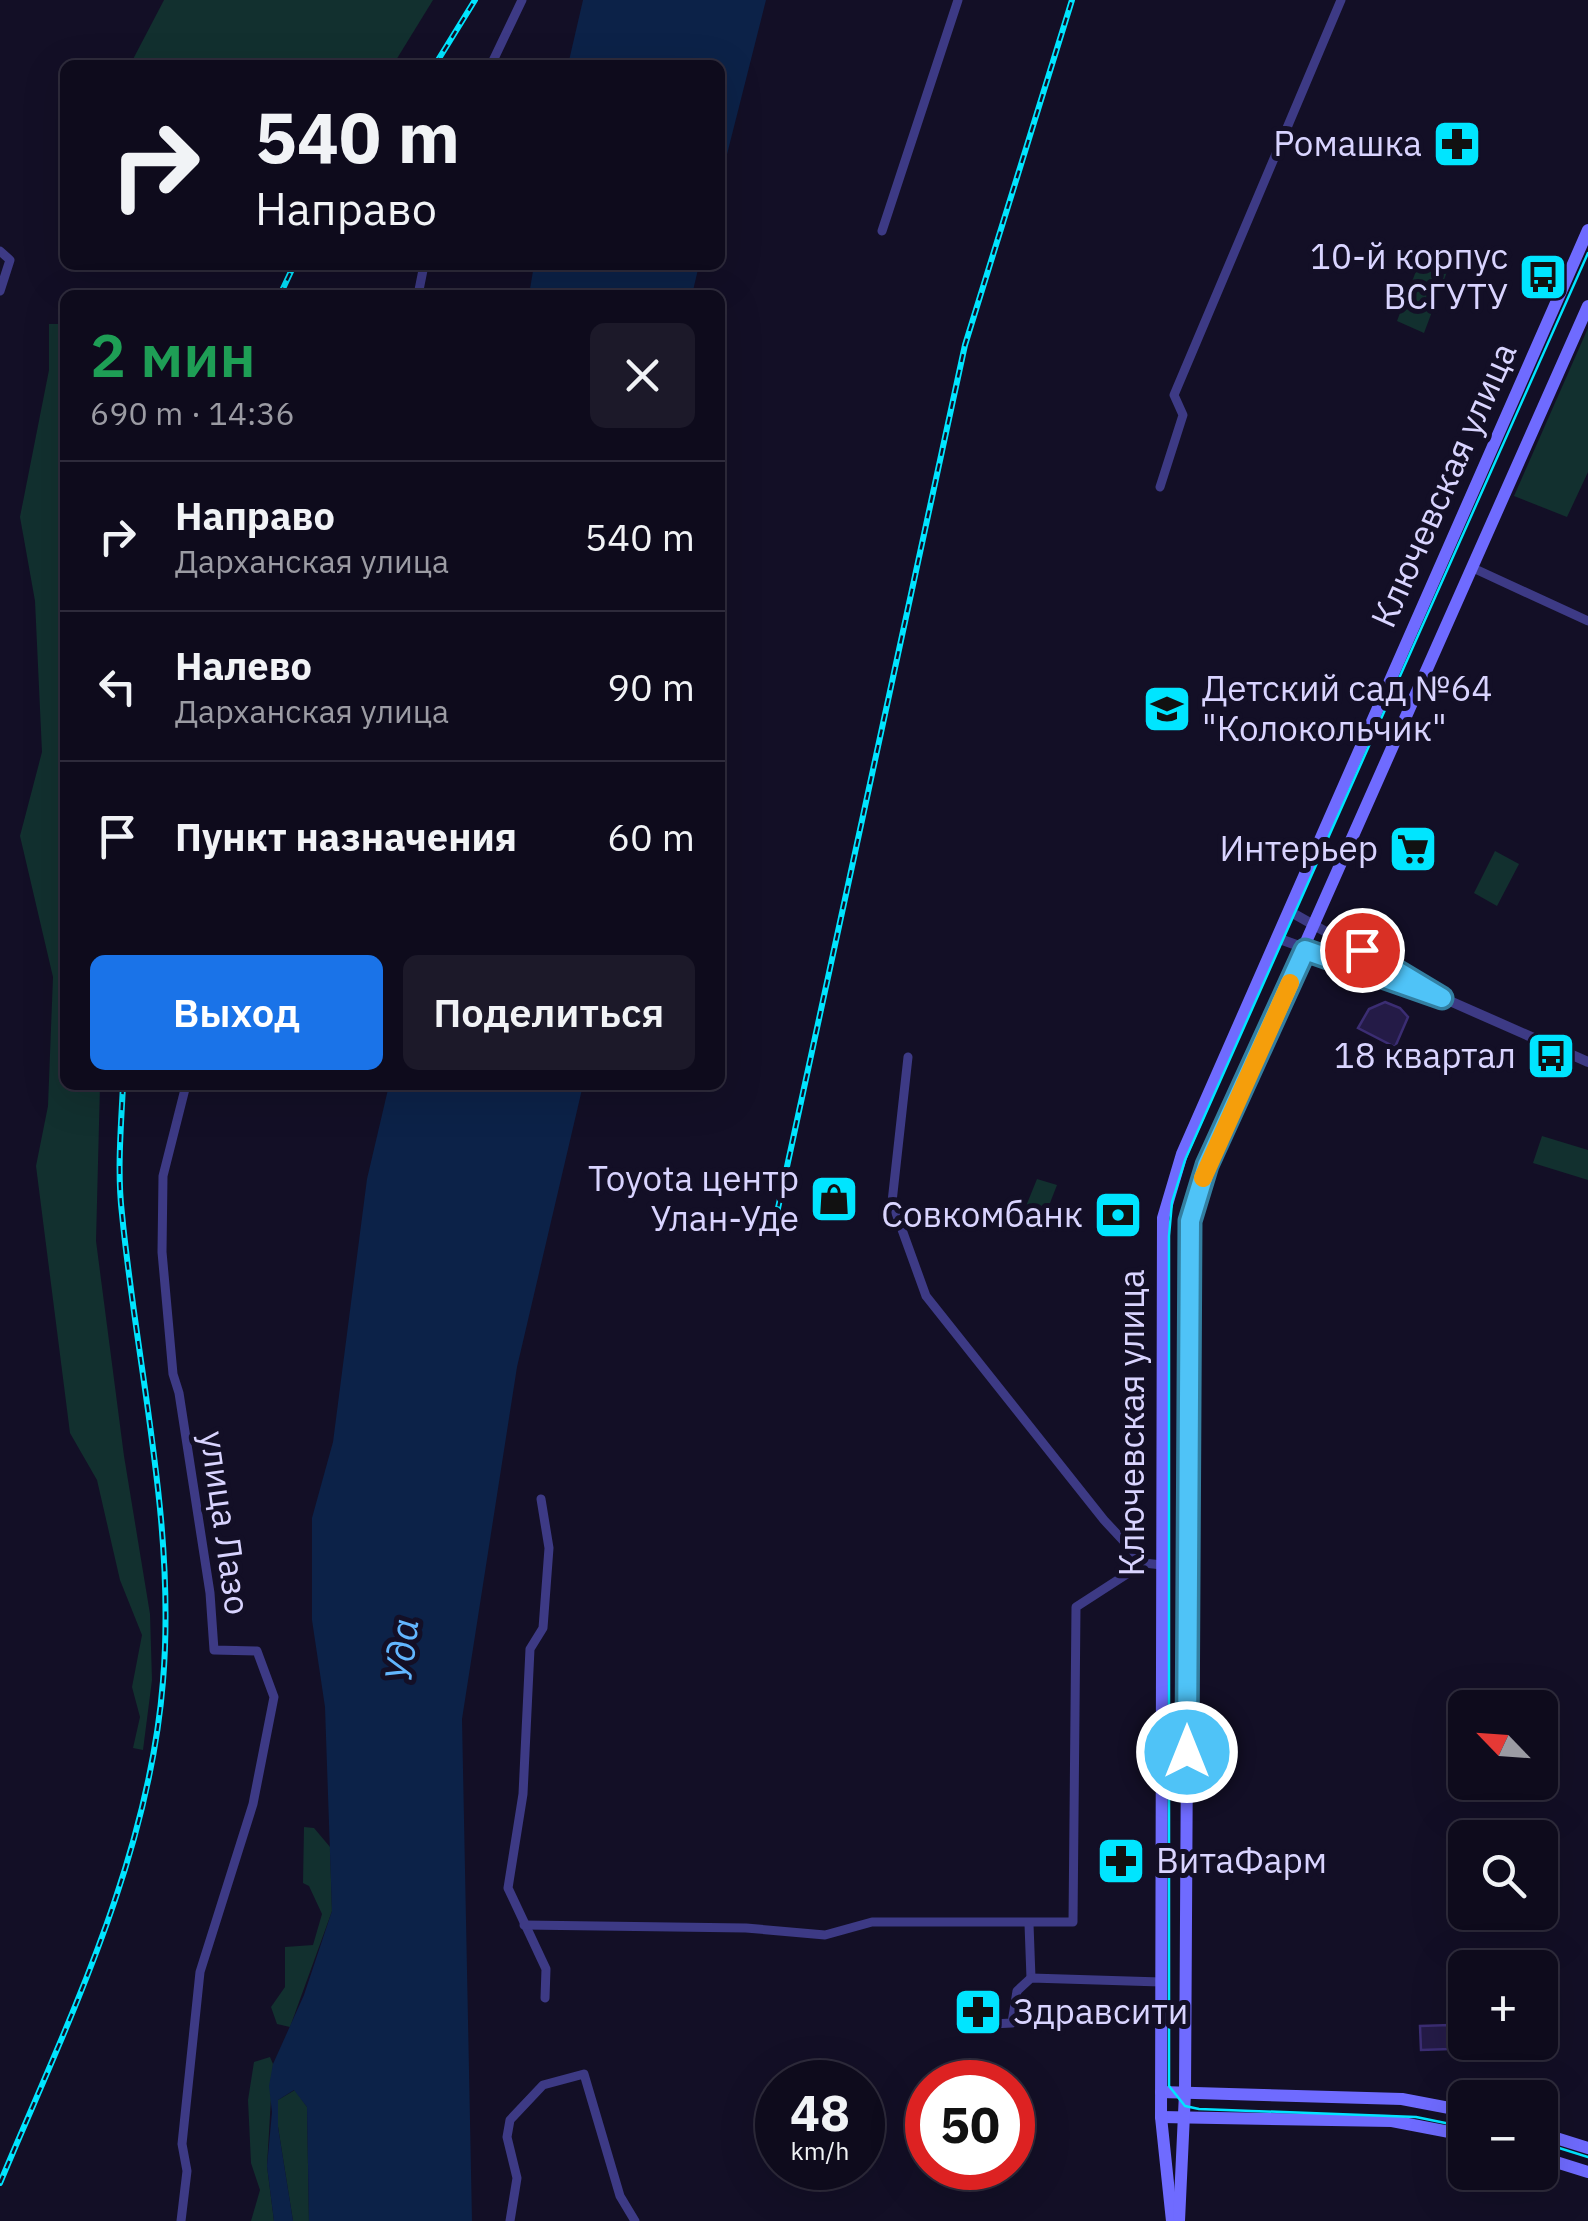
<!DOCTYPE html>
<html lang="ru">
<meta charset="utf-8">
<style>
:root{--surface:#0e0b1c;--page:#1c1929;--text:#f1f3f6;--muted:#9b9ba3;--line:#2e2b3b;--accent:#1a73e8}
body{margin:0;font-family:"IBM Plex Sans",sans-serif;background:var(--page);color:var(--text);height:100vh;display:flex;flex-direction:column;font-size:38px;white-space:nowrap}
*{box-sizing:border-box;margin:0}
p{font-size:32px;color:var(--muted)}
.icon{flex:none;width:55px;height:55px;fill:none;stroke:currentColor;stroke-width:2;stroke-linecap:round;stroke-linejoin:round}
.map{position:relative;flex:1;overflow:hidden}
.panel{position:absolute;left:60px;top:290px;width:665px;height:800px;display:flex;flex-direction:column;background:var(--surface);border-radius:15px;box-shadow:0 10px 40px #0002,0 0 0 2px var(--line)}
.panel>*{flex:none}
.top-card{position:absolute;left:60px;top:60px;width:665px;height:210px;border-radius:15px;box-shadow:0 10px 40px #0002,0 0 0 2px var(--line);background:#0e0b1c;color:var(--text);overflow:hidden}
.needle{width:65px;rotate:295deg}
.buttons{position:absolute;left:1448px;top:1690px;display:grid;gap:20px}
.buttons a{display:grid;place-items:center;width:110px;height:110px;border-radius:15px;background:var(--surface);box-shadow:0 10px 40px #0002,0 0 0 2px var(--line);font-size:50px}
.speed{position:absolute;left:755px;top:2060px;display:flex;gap:20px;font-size:50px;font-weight:700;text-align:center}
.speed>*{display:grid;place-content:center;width:130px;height:130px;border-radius:50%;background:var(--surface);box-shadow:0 10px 40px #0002,0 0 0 2px var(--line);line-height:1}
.speed small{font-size:25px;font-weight:400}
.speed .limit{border:15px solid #d22;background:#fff;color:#111}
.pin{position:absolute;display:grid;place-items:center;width:85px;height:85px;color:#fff;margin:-42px;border:5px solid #fff;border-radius:50%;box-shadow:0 2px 10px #0007}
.me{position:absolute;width:110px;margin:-55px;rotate:0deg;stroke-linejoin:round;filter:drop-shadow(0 0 8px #0008)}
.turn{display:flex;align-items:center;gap:35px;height:210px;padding:0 30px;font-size:45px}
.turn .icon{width:130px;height:130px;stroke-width:2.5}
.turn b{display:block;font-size:70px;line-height:85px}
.round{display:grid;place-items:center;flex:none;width:105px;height:105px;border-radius:15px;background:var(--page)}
.overview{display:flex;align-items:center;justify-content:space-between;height:170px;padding:0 30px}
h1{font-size:60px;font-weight:600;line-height:75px;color:#1e9e55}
.primary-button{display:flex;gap:20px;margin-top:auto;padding:20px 30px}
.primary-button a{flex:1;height:115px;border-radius:15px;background:var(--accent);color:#fff;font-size:40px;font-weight:600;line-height:115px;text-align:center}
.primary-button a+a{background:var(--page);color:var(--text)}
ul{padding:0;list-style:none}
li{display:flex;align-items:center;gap:30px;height:150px;padding:0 30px;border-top:2px solid var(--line)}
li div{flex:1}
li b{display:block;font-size:38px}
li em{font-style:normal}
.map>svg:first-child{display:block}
.green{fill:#12302f}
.water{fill:#0c2248}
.building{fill:#241b47;stroke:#3b2d73;stroke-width:2.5}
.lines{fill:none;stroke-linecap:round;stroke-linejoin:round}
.minor{stroke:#3d3a85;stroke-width:9}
.tertiary{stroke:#3d3a85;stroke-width:10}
.secondary{stroke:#6f6bff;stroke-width:12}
.tram{stroke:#00e5ff;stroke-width:2.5}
.rail-casing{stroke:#00e5ff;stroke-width:6}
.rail{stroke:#130f26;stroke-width:2.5;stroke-dasharray:8;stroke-linecap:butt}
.route-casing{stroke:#337fa1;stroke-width:25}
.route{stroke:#4fc3f7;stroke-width:18}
.slow{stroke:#f59e0b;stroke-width:18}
.labels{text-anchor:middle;stroke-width:10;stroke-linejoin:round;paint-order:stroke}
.poi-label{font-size:35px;fill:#d9d4ff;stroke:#130f26;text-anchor:end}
.street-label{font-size:35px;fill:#d9d4ff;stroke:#130f26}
.water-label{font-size:38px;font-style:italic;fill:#62b6ff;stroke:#130f26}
</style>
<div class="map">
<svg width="1588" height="2221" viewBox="0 0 1588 2221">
<rect width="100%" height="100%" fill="#130f26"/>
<g class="green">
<polygon points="164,0 433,0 393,65 130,65"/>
<polygon points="1424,250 1451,261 1424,333 1397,321"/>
<polygon points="49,324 65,324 65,1085 100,1085 96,1241 124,1456 150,1614 152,1680 143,1750 133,1748 140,1717 132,1687 142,1635 120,1580 97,1480 70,1433 36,1166 48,1106 53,977 20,836 42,752 35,601 20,517 49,370"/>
<polygon points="1588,328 1588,472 1567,517 1514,496"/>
<polygon points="1495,851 1519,864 1497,906 1474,893"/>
<polygon points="1542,1136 1588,1150 1588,1180 1533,1163"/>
<polygon points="1037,1179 1057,1185 1041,1226 1022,1216"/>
<polygon points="304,1827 314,1828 330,1847 332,1911 290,2027 277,2024 271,2007 285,1987 285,1947 313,1945 322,1914 309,1886 303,1883"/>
<polygon points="270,2057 273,2064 267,2166 274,2221 251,2221 260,2190 251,2163 248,2100 254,2062"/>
<polygon points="295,2090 307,2107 309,2221 293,2221 278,2127 278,2100"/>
</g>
<g class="water">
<polygon points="583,0 766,0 720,182 720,65 568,65"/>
<polygon points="534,265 699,265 692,295 529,295"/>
<polygon points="389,1085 583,1085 517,1367 462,1719 472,2221 309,2221 307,2107 294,2090 278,2100 278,2127 293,2221 274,2221 267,2166 272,2112 269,2086 273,2064 304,1995 332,1911 325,1707 312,1620 312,1518 333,1442 367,1179"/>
</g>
<g class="building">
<polygon points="1385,1002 1400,1008 1408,1017 1395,1047 1358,1028 1369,1009"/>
<polygon points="1450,2025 1450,2049 1421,2050 1420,2026"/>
<polygon points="1480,2042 1535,2042 1536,2052 1499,2057 1481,2050"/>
</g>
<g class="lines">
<g class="minor">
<polyline points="491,65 522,0"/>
<polyline points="882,231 958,0"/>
<polyline points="0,251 10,260 0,291"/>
<polyline points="418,295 424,265"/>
<polyline points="1160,487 1183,415 1174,395 1341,0"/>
<polyline points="1473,568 1588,621"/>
<polyline points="908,1057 892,1202 926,1296 1104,1520 1144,1563 1162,1565"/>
<polyline points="541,1499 549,1548 543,1628 530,1649 523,1794 508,1888 546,1969 545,1998"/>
<polyline points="1029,1924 1031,1978"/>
<polyline points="524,1925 746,1928 825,1935 872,1922 1073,1922 1076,1607 1144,1563"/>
<polyline points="992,2024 1012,2023 1017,1991 1031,1978 1161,1982"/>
<polyline points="181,2221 187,2171 182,2144 200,1972 253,1804 274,1697 257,1651 214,1650 210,1593 179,1393 173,1374 162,1252 163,1176 186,1085"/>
<polyline points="510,2221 517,2178 507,2137 510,2120 543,2085 584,2074 620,2196 635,2221"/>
</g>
<g class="tertiary">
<polyline points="1289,911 1420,985"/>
<polyline points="1277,938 1443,998 1588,1062"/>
</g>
<g class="secondary">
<polyline points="1161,2092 1402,2099 1465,2111"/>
<polyline points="1161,2117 1392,2121 1465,2135"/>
<polyline points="1540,2133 1588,2148"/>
<polyline points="1540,2157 1588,2172"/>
<polyline points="1172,2221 1161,2117 1163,1218 1182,1154 1588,230"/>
<polyline points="1179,2221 1185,2093 1190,1221 1207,1165 1588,306"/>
</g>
<g class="tram">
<polyline points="1465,2127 1416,2117 1199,2109 1185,2106 1169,2086 1169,1236 1172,1202 1185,1160 1588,253"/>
<polyline points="1540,2142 1588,2157"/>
</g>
<g class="rail-casing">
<g id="rail">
<polyline points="435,65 475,0"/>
<polyline points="280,295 294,265"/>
<polyline points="775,1222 965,345 1072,0"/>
<path d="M0,2183C68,2021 149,1858 163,1681C176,1524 137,1369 122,1214C117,1171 121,1128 123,1085"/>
</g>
</g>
<use href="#rail" class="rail"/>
</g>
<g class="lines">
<g class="route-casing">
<polyline id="route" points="1187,1752 1190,1221 1207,1165 1305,950 1442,998 1362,950"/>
</g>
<use href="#route" class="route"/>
<polyline class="slow" points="1203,1178 1290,983"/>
</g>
<defs>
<g id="pharmacy-square" transform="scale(2.5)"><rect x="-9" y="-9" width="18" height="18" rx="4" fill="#00e5ff" stroke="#130f26"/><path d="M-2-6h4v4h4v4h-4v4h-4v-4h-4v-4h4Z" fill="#111"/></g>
<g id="bus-square" transform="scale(2.5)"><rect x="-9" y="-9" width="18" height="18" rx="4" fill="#00e5ff" stroke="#130f26"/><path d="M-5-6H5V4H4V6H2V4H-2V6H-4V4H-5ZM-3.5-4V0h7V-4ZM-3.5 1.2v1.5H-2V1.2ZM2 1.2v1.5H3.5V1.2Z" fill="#111"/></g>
<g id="school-square" transform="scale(2.5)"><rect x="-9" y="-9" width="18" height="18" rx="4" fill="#00e5ff" stroke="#130f26"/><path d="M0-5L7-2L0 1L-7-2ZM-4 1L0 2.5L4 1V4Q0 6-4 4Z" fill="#111"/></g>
<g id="supermarket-square" transform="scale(2.5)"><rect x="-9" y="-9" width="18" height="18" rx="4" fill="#00e5ff" stroke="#130f26"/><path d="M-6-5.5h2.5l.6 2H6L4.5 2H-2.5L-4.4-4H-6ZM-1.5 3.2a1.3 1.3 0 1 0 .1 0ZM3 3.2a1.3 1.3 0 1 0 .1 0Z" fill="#111"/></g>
<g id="shop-square" transform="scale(2.5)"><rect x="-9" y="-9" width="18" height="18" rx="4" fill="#00e5ff" stroke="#130f26"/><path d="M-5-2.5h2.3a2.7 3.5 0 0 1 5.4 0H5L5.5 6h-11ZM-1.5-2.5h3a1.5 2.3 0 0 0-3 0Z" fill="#111"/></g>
<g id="bank-square" transform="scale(2.5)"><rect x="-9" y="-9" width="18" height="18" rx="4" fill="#00e5ff" stroke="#130f26"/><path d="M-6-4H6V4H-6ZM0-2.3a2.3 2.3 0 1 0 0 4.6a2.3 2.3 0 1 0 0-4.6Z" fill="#111"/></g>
</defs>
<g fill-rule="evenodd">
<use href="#pharmacy-square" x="1457" y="144"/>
<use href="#bus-square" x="1543" y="277"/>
<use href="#school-square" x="1167" y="709"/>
<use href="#supermarket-square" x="1413" y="849"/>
<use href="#bus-square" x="1551" y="1056"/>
<use href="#shop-square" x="834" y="1199"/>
<use href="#bank-square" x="1118" y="1215"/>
<use href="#pharmacy-square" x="1121" y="1861"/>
<use href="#pharmacy-square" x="978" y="2012"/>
</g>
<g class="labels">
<g class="poi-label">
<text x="1422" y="156">Ромашка</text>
<text x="1508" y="269">10-й корпус<tspan x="1508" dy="40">ВСГУТУ</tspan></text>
<text x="1202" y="701" text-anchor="start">Детский сад №64<tspan x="1202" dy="40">"Колокольчик"</tspan></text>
<text x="1378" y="861">Интерьер</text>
<text x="1516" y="1068">18 квартал</text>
<text x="799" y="1191">Toyota центр<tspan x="799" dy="40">Улан-Уде</tspan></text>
<text x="1083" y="1227">Совкомбанк</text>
<text x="1156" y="1873" text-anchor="start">ВитаФарм</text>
<text x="1013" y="2024" text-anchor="start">Здравсити</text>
</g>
<g class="street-label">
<text transform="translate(1444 485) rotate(-66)" y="12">Ключевская улица</text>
<text transform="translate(1132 1423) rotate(-90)" y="12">Ключевская улица</text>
<text transform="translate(225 1523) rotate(82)" y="12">улица Лазо</text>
</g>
<g class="water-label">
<text transform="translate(402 1650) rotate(-83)" y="13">Уда</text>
</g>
</g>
</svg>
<div class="buttons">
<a><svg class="needle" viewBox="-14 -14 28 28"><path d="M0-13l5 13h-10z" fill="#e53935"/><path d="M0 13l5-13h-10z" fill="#9b9ba3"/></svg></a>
<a><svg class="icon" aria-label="search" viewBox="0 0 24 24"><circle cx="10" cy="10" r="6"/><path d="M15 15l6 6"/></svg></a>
<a>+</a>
<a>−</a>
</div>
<div class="speed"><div>48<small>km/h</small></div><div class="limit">50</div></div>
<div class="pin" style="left:1362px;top:950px;background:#d93025"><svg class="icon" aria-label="arrive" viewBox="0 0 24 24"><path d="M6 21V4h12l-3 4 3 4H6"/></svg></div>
<svg class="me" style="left:1187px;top:1752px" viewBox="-20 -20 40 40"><circle r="17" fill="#4fc3f7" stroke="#fff" stroke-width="3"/><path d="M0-11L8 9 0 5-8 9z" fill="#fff"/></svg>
<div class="top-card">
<div class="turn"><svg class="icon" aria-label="right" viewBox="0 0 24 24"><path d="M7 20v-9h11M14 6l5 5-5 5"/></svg><div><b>540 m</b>Направо</div></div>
</div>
<section class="panel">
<div class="overview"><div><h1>2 мин</h1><p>690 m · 14:36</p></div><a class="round"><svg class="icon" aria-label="close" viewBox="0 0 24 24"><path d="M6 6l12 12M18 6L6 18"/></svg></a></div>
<ul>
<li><svg class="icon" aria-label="right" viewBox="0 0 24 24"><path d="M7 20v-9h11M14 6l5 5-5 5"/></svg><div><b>Направо</b><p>Дарханская улица</p></div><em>540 m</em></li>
<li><svg class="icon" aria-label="left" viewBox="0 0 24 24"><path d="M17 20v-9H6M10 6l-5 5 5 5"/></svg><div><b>Налево</b><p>Дарханская улица</p></div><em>90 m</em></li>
<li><svg class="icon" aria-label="arrive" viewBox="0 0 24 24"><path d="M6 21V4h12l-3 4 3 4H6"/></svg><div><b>Пункт назначения</b></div><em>60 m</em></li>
</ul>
<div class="primary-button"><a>Выход</a><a>Поделиться</a></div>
</section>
</div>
